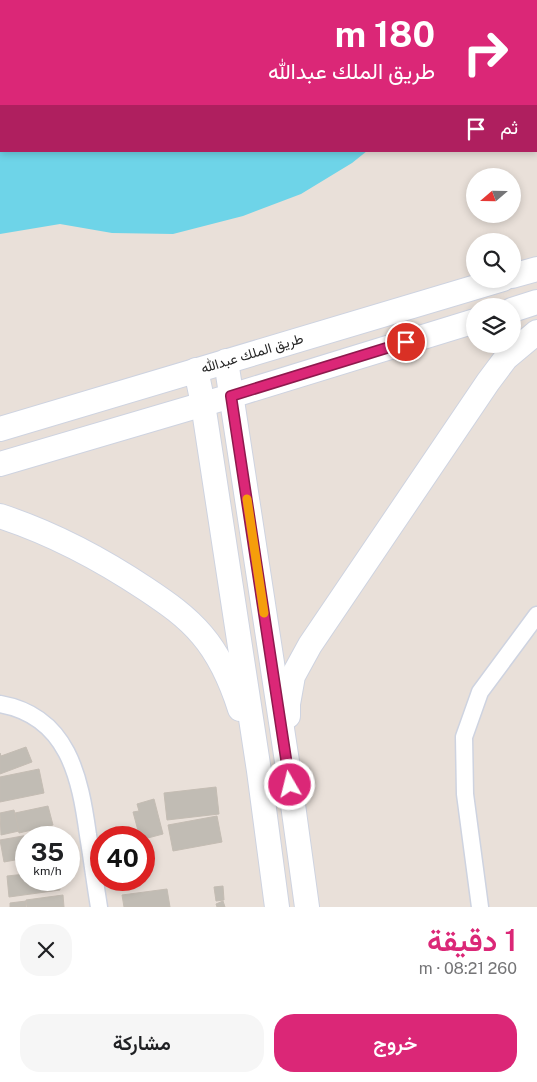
<!DOCTYPE html>
<html lang="ar">
<meta charset="utf-8">
<style>
:root{--surface:#fff;--page:#f6f6f6;--text:#202124;--muted:#757577;--accent:#db2777}
body{margin:0;font-family:"Public Sans",Vazirmatn,sans-serif;background:var(--page);color:var(--text);direction:rtl;height:100vh;display:flex;flex-direction:column;font-size:19px;white-space:nowrap}
*{box-sizing:border-box;margin:0}
p{font-size:16px;color:var(--muted)}
.icon{flex:none;width:28px;height:28px;fill:none;stroke:currentColor;stroke-width:2;stroke-linecap:round;stroke-linejoin:round}
.map{position:relative;height:907px;overflow:hidden;direction:ltr}
.side{display:flex;flex-direction:column;background:var(--surface);flex:1}
.side>*{flex:none}
.guide{position:absolute;left:0px;top:0px;width:538px;height:152px;box-shadow:0 2px 8px #0003;direction:rtl;background:#db2777;color:#fff;overflow:hidden}
.needle{width:32px;rotate:250deg}
.controls{position:absolute;left:466px;top:168px;display:grid;gap:10px}
.controls a{display:grid;place-items:center;width:55px;height:55px;border-radius:50%;background:var(--surface);box-shadow:0 2px 8px #0003;font-size:25px}
.speed{position:absolute;left:15px;top:826px;display:flex;gap:10px;font-size:25px;font-weight:700;text-align:center}
.speed>*{display:grid;place-content:center;width:65px;height:65px;border-radius:50%;background:var(--surface);box-shadow:0 2px 8px #0003;line-height:1}
.speed small{font-size:12px;font-weight:400}
.speed .limit{border:8px solid #d22;background:#fff;color:#111}
.pin{position:absolute;display:grid;place-items:center;width:42px;height:42px;color:#fff;margin:-21px;border:2px solid #fff;border-radius:50%;box-shadow:0 1px 5px #0007}
.me{position:absolute;width:55px;margin:-28px;rotate:352deg;stroke-linejoin:round;filter:drop-shadow(0 0 4px #0008)}
.turn{display:flex;align-items:center;gap:18px;height:105px;padding:0 20px;font-size:22px}
.turn .icon{width:65px;height:65px;stroke-width:2.5}
.turn b{display:block;font-size:35px;line-height:42px}
.then{display:flex;align-items:center;height:48px;padding:0 20px;background:#0003;gap:10px;font-size:19px}
.round{display:grid;place-items:center;flex:none;width:52px;height:52px;border-radius:20px;background:var(--page)}
.summary{display:flex;align-items:center;justify-content:space-between;height:85px;padding:0 20px}
h1{font-size:30px;font-weight:600;line-height:38px;color:var(--accent)}
.action{display:flex;gap:10px;margin-top:auto;padding:10px 20px}
.action a{flex:1;height:58px;border-radius:20px;background:var(--accent);color:#fff;font-size:20px;font-weight:600;line-height:58px;text-align:center}
.action a+a{background:var(--page);color:var(--text)}
.map>svg:first-child{display:block}
.water{fill:#6ed4e8}
.building{fill:#c1bcb4;stroke:#c4bcb3}
.lines{fill:none;stroke-linecap:round;stroke-linejoin:round}
.street-casing{stroke:#ced3e0;stroke-width:19}
.secondary-casing{stroke:#ced3e0;stroke-width:26}
.street{stroke:#fff;stroke-width:16}
.secondary{stroke:#fff;stroke-width:24}
.route-casing{stroke:#8e194d;stroke-width:12}
.route{stroke:#db2777;stroke-width:9}
.slow{stroke:#f59e0b;stroke-width:9}
.labels{text-anchor:middle;stroke-width:4;stroke-linejoin:round;paint-order:stroke}
.street-label{font-size:14px;fill:#272727;stroke:#fff}
</style>
<div class="map">
<svg width="537" height="907" viewBox="0 0 537 907">
<rect width="100%" height="100%" fill="#e9e0d9"/>
<polygon class="water" points="0,0 537,0 537,97 536,1 1,1 1,151 367,151 352,163 301,194 243,216 173,234 112,233 60,224 0,234"/>
<g class="building">
<polygon points="26,747 32,762 0,774 0,753 1,756"/>
<polygon points="39,769 44,793 0,802 0,777"/>
<polygon points="216,787 219,814 167,820 164,793"/>
<polygon points="154,799 163,834 144,839 140,838 133,812 139,811 137,804"/>
<polygon points="48,806 53,825 19,833 15,813"/>
<polygon points="14,810 19,831 1,835 0,813"/>
<polygon points="217,816 222,842 173,851 168,825"/>
<polygon points="51,831 53,838 26,838 26,858 4,862 0,840"/>
<polygon points="26,874 26,880 59,880 60,890 9,897 7,876"/>
<polygon points="223,886 224,900 216,901 214,887"/>
<polygon points="167,889 170,907 124,907 122,895"/>
<polygon points="63,895 64,907 27,907 26,900"/>
<polygon points="26,901 26,907 10,907 10,903"/>
<polygon points="223,901 225,907 217,907 216,904"/>
</g>
<g class="lines">
<g class="street-casing">
<g id="street">
<path d="M0,704C68,716 80,777 88,835C92,859 95,883 99,907"/>
<polyline points="480,907 465,794 464,737 480,692 537,615"/>
</g>
</g>
<g class="secondary-casing">
<g id="secondary">
<polyline points="512,276 537,269"/>
<polyline points="512,310 537,302"/>
<polyline points="226,361 288,768 307,907"/>
<polyline points="196,370 203,404 259,771 277,907"/>
<polyline points="0,429 503,279"/>
<polyline points="0,464 231,396 475,321"/>
<path d="M0,516C52,533 101,559 146,589C167,603 186,616 202,635C220,656 232,684 240,709"/>
<polyline points="288,716 288,704 293,676 310,645 488,382 506,358 537,332"/>
</g>
</g>
<use href="#street" class="street"/>
<use href="#secondary" class="secondary"/>
</g>
<g class="lines">
<g class="route-casing">
<polyline id="route" points="290,785 231,396 406,342"/>
</g>
<use href="#route" class="route"/>
<polyline class="slow" points="247,499 264,613"/>
</g>
<g class="labels">
<g class="street-label">
<text transform="translate(252 353) rotate(-17)" y="5">طريق الملك عبدالله</text>
</g>
</g>
</svg>
<div class="controls">
<a><svg class="needle" viewBox="-14 -14 28 28"><path d="M0-13l5 13h-10z" fill="#e53935"/><path d="M0 13l5-13h-10z" fill="#757577"/></svg></a>
<a><svg class="icon" aria-label="search" viewBox="0 0 24 24"><circle cx="10" cy="10" r="6"/><path d="M15 15l6 6"/></svg></a>
<a><svg class="icon" aria-label="layers" viewBox="0 0 24 24"><path d="M12 4l9 5-9 5-9-5zM3 14l9 5 9-5"/></svg></a>
</div>
<div class="speed"><div>35<small>km/h</small></div><div class="limit">40</div></div>
<div class="pin" style="left:406px;top:342px;background:#d93025"><svg class="icon" aria-label="arrive" viewBox="0 0 24 24"><path d="M6 21V4h12l-3 4 3 4H6"/></svg></div>
<svg class="me" style="left:290px;top:785px" viewBox="-20 -20 40 40"><circle r="17" fill="#db2777" stroke="#fff" stroke-width="3"/><path d="M0-11L8 9 0 5-8 9z" fill="#fff"/></svg>
<div class="guide">
<div class="turn"><svg class="icon" aria-label="right" viewBox="0 0 24 24"><path d="M7 20v-9h11M14 6l5 5-5 5"/></svg><div><b>180 m</b>طريق الملك عبدالله</div></div>
<div class="then">ثم<svg class="icon" aria-label="arrive" viewBox="0 0 24 24"><path d="M6 21V4h12l-3 4 3 4H6"/></svg></div>
</div>
</div>
<section class="side">
<div class="summary"><div><h1>1 دقيقة</h1><p>260 m · 08:21</p></div><a class="round"><svg class="icon" aria-label="close" viewBox="0 0 24 24"><path d="M6 6l12 12M18 6L6 18"/></svg></a></div>
<div class="action"><a>خروج</a><a>مشاركة</a></div>
</section>
